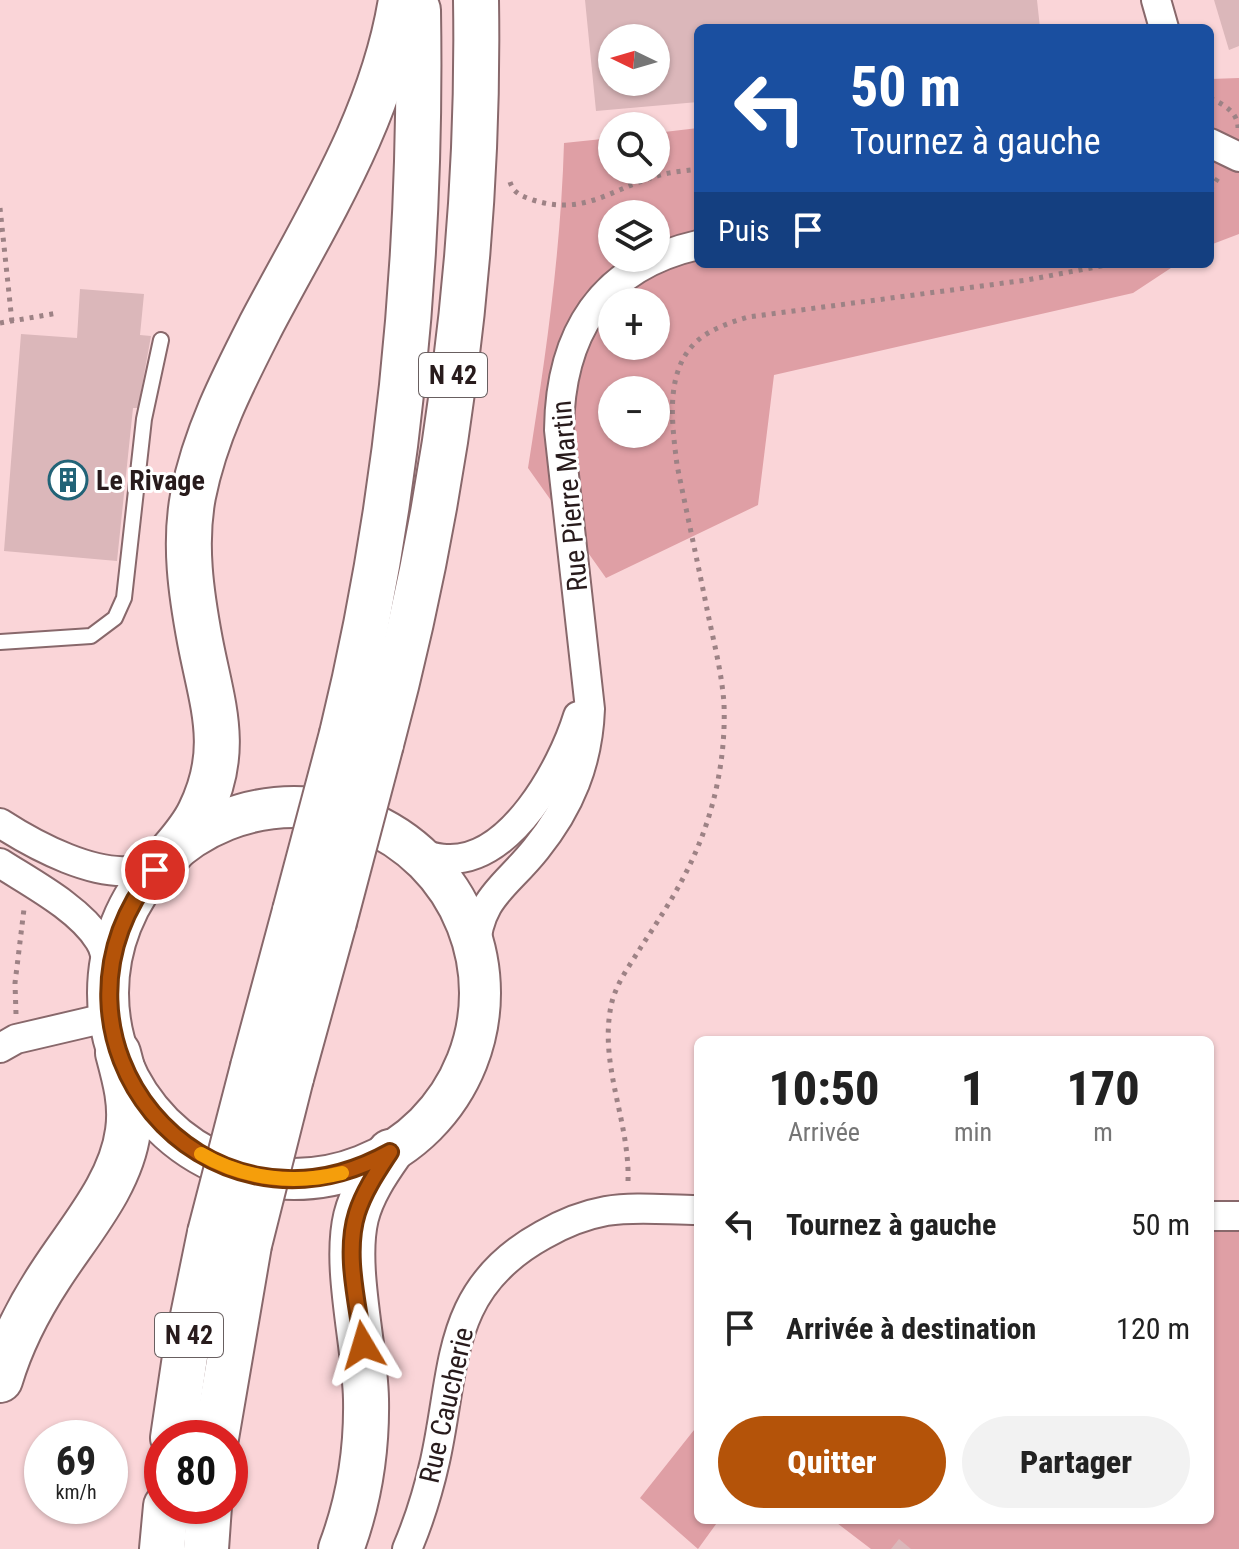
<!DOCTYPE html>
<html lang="fr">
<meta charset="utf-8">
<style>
:root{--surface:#fff;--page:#f2f2f2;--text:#222;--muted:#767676;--accent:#b45309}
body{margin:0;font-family:"Roboto Condensed",sans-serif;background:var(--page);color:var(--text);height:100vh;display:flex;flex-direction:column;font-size:30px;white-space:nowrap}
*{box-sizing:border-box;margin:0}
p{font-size:26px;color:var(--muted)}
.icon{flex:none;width:44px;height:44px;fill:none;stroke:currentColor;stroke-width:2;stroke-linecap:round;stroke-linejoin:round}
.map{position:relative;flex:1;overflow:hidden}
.side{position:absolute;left:694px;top:1036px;width:520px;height:488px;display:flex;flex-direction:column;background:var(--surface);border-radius:12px;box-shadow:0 2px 6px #0004}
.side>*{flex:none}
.hud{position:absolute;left:694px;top:24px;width:520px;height:244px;border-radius:12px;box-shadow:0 2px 6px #0004;background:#1a4fa0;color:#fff;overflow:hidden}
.needle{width:52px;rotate:275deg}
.tools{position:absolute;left:598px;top:24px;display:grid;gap:16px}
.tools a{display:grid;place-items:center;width:72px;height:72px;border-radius:50%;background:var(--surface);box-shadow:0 2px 6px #0004;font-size:40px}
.speed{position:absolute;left:24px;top:1420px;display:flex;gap:16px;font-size:40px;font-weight:700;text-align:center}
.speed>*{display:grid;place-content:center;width:104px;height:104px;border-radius:50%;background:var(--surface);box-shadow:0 2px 6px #0004;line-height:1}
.speed small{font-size:20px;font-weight:400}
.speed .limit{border:12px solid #d22;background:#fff;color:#111}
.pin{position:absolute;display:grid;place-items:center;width:68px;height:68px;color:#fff;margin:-34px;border:4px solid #fff;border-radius:50%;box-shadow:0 2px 8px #0007}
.me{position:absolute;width:88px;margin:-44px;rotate:353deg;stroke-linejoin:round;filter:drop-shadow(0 0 6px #0008)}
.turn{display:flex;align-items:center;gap:28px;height:168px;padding:0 24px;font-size:36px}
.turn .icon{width:104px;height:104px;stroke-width:2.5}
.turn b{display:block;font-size:56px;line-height:68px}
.then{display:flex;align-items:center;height:76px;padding:0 24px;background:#0003;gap:16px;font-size:30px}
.eta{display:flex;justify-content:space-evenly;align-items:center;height:136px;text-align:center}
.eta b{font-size:48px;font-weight:800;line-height:56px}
.action{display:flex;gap:16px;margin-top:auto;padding:16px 24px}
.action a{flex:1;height:92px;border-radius:48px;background:var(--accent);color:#fff;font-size:32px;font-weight:800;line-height:92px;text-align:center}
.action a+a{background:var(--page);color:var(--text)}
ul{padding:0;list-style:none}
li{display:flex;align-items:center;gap:24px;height:104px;padding:0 24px}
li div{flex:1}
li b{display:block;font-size:30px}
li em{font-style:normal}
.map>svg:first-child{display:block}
.green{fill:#df9fa5;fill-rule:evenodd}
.building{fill:#dbb7ba;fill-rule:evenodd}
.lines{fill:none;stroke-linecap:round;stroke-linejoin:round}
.lane-casing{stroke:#88686b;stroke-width:18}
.street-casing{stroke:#88686b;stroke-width:32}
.secondary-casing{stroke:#88686b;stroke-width:44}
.highway-casing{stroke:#88686b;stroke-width:48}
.path{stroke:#9d8285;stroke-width:5;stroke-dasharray:4 6;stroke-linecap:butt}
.lane{stroke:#fff;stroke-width:14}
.street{stroke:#fff;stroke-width:28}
.secondary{stroke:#fff;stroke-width:40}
.highway{stroke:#fff;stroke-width:44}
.highway-bridge-casing{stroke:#88686b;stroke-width:48;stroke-linecap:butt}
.highway-bridge{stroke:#fff;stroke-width:44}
.route-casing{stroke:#753606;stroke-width:20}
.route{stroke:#b45309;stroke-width:14}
.slow{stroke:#f59e0b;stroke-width:14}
.labels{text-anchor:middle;stroke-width:6;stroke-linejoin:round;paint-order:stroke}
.shield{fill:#fff;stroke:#685f60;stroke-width:2}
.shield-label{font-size:26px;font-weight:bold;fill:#281b1c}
.poi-label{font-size:28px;font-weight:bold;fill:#281b1c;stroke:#fff;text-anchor:start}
.street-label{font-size:28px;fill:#281b1c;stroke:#fff}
</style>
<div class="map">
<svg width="1239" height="1549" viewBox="0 0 1239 1549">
<rect width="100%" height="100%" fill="#fad5d8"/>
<g class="green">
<polygon points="1239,78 1239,234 1210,245 1210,79"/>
<path d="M698,128V264H1177L1133,293L774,375L758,505L606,578L528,468C545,361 561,252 564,143L612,138V170H656V133ZM612,214H656V258H612ZM612,302H656V346H612ZM612,390H656V434H612Z"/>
<polygon points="1210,1231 1239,1231 1239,1549 871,1549 833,1520 1210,1520"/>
<polygon points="698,1425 698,1520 719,1520 698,1549 640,1498"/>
</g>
<g class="building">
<path d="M585,0H1037L1040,28H698V102L596,111ZM612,38H656V82H612Z"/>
<polygon points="1214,0 1239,0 1239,46 1229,50"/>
<polygon points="80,289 144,294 140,335 151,336 138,408 133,408 117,561 4,551 21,334 77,338"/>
<polygon points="899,1539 911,1549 891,1549"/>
</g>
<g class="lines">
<g class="lane-casing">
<polyline id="lane" points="0,642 91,636 115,618 124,598 144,419 161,340"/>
</g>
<g class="street-casing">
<g id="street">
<polyline points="1156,0 1164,28"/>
<polyline points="1210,143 1239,157"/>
<path d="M0,823C34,845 98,880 140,869C150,866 159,861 168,856"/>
<path d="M416,853C426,855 436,859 447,859C511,862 562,768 578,716"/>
<path d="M0,863C31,883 79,908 99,940C106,950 107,963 109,976"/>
<path d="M475,951C479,896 505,888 536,849C570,807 588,763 590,709L559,430C560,334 601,267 698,245"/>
<polyline points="0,1048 16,1039 110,1017"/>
<polyline points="1210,1216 1239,1216"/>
<path d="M407,1549C419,1521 428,1492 435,1461C456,1366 445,1289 543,1235C562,1224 584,1215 606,1211C635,1206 668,1210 698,1210"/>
</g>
</g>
<g class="secondary-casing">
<circle id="secondary" cx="294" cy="993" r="186"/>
</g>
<g class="highway-casing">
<g id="highway">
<path d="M342,734C400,496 422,255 418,10"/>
<path d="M381,744C446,503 480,250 476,0"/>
<path d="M168,856C180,842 192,829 200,812C231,749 212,704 200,641C191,593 184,544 193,496C205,435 232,382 260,327C315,222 382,119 401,0"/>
<polyline points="253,1067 295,911"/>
<polyline points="291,1078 334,922"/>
<path d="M0,1380C11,1343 29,1308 50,1276C78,1232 121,1185 128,1131C132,1104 125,1079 118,1053"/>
<polyline points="173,1438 186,1350 210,1233"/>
<polyline points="216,1438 249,1245"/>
<polyline points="162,1549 166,1506"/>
<polyline points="206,1549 209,1506"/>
<path d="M341,1549C359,1501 367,1450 366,1399C365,1345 344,1267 356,1217C362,1193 376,1172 390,1152"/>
</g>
</g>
<g class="path">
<path d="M1210,98C1223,104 1238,112 1238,128"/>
<path d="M510,182C514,194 522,196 533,200C583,216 610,190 654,177C668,172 684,171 698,169"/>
<polyline points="1210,190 1218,178"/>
<polyline points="0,208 12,322"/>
<polyline points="0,323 58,313"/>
<polyline points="16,1014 15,983 24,909"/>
<path d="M628,1181C630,1122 599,1066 611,1006C615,985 630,965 641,947C660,918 679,889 693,858C715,810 726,756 724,704C722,674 714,643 708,614C698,564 687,514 677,465C672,423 663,366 702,337C716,327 732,322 748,317L1027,280L1112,264"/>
</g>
<use href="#lane" class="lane"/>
<use href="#street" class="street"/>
<use href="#secondary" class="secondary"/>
<use href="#highway" class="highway"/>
<g class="highway-bridge-casing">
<g id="highway-bridge">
<polyline points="295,911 342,734"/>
<polyline points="334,922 381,744"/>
<polyline points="210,1233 253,1067"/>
<polyline points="249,1245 291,1078"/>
</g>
</g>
<use href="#highway-bridge" class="highway-bridge"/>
</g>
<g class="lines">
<g class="route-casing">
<path id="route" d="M155,870C22,1038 203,1256 390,1152C377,1172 364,1191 357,1213C344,1254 358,1304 363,1345"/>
</g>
<use href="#route" class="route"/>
<path class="slow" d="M201,1154C244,1179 294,1185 342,1173"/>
</g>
<defs>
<g id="building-ring" transform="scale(2)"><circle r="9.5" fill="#fff" stroke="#226377" stroke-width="1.5"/><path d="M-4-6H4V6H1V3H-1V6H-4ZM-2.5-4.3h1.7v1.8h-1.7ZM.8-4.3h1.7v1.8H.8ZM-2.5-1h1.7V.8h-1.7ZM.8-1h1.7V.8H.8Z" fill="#226377"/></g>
</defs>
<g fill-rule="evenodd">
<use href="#building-ring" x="68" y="480"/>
</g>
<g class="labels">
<g class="shield">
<rect x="419" y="353" width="68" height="44" rx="6"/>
<rect x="155" y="1313" width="68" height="44" rx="6"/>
</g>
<g class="shield-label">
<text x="453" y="384">N 42</text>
<text x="189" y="1344">N 42</text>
</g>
<g class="poi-label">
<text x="96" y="490">Le Rivage</text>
</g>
<g class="street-label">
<text transform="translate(569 496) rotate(-95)" y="10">Rue Pierre Martin</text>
<text transform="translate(446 1405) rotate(-77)" y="10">Rue Caucherie</text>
</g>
</g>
</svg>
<div class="tools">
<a><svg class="needle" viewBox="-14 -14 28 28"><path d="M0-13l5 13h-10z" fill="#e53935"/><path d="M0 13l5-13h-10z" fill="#767676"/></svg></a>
<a><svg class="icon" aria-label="search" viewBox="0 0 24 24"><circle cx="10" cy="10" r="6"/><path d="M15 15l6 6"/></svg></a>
<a><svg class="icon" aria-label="layers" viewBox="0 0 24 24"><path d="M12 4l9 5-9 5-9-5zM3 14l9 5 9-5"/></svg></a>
<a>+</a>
<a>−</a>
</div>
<div class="speed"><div>69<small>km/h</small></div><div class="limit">80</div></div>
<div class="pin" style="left:155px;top:870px;background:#d93025"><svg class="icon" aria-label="arrive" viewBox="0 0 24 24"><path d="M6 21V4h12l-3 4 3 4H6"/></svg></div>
<svg class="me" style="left:363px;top:1345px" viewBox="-20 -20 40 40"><path d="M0-17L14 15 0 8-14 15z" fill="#b45309" stroke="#fff" stroke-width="4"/></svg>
<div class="hud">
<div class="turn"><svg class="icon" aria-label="left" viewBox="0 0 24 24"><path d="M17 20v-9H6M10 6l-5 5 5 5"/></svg><div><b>50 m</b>Tournez à gauche</div></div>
<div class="then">Puis<svg class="icon" aria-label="arrive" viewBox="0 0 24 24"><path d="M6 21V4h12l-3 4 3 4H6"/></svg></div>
</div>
<section class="side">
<div class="eta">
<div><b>10:50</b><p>Arrivée</p></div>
<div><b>1</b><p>min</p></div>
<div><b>170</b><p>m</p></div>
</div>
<ul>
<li><svg class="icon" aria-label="left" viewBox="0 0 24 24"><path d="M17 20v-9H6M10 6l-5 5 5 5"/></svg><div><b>Tournez à gauche</b></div><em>50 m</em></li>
<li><svg class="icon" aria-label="arrive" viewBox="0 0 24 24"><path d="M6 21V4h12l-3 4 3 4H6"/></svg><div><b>Arrivée à destination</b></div><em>120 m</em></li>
</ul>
<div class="action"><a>Quitter</a><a>Partager</a></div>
</section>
</div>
